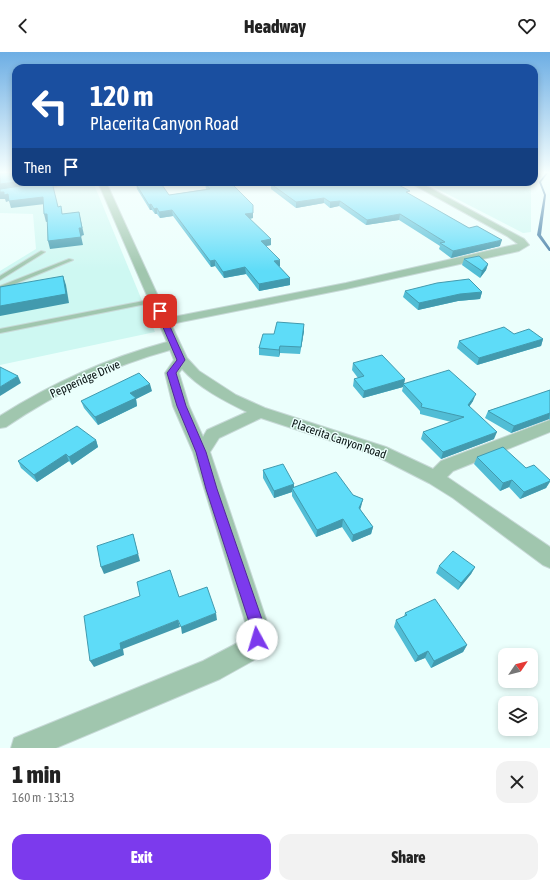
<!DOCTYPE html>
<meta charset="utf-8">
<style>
:root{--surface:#fff;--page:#f2f2f2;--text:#222;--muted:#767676;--accent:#7c3aed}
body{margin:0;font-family:"Asap Condensed",sans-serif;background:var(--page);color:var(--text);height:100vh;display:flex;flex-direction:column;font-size:15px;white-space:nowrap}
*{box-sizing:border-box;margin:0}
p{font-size:13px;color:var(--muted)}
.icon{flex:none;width:22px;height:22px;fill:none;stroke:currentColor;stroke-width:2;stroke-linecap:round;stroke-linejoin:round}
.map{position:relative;height:696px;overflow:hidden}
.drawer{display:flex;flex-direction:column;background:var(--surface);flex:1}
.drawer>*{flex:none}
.banner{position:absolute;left:12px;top:12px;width:526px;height:122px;border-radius:12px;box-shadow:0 2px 6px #0003;background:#1a4fa0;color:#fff;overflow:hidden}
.needle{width:26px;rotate:55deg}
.buttons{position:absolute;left:498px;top:596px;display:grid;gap:8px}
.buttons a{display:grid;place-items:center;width:40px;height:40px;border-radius:8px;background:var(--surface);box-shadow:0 2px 6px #0003;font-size:20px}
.pin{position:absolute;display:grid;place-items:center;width:34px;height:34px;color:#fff;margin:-17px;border-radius:8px;box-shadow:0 2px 6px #0006}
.me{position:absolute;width:44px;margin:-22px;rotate:354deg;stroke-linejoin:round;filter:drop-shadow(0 0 3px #0008)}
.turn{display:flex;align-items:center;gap:14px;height:84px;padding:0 12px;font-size:18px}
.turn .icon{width:52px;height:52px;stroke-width:2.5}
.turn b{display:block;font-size:28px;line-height:34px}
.then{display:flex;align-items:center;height:38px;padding:0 12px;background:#0003;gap:8px;font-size:15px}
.round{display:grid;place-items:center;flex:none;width:42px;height:42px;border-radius:12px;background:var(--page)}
.headline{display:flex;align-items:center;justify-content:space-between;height:68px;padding:0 12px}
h1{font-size:24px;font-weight:800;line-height:30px}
.button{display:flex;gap:8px;margin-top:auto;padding:8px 12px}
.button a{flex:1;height:46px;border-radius:12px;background:var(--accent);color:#fff;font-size:16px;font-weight:800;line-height:46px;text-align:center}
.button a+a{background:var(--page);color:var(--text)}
header{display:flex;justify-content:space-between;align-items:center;height:52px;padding:0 12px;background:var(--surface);font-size:18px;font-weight:800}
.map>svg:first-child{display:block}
.built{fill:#cef8f2}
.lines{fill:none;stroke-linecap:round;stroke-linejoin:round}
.stream{fill:#3d78a2;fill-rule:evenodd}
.service-casing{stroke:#c7d9d7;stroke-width:2}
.minor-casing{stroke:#c7d9d7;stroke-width:2}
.service{fill:#a0c6ae;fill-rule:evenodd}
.minor{fill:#a0c6ae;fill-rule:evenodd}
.wall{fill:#51bdd5}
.shaded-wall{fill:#429aae}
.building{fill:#5edcf8;stroke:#429aae}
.route{fill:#7c3aed;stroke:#51269a}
.labels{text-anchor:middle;stroke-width:3;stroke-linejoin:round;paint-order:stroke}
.street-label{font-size:12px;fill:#081312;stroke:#ebfffc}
</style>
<header><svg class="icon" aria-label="back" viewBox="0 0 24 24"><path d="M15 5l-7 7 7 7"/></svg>Headway<svg class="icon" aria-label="heart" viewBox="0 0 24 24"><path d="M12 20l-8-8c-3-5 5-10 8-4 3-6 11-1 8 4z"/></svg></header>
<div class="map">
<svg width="550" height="696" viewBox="0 0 550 696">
<rect width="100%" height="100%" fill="#ebfffc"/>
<g class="built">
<polygon points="0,121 16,130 93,130 155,280 0,313 0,219 36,197 33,162 0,161"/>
<polygon points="424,130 531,130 531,180 523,181"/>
</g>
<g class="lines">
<polygon class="stream" points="546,121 548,121 541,130 546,143 541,183 550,196 550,199 549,199 537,183 544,143 539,130"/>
<g class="service-casing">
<g id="service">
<polygon points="71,130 91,130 89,131 77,131 44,137 42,136"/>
<polygon points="41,199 45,200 0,228 0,224"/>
<polygon points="69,207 73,208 0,238 0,234"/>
<polygon points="154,247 156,248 156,250 0,281 0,277"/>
</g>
</g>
<g class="minor-casing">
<path id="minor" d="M98,130H106L168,266L346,231L518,192L507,184L409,130H419L524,187L529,193L519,199L346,237L171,272L187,306L199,319L236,343L265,356L386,395L433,417L441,409L550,368V380L453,419L447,425L550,495V516L543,513L453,446L429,431L374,403L261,366L219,386L210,400L270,579L263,603L220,627L56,696H11L14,686L203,609L245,587L248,579L193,400L173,354L165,321L174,308L170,298C111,314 56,341 6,375L0,376V364C52,331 108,306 167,290ZM182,317C199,336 224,349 247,360L207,378L203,385L189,354L179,321Z"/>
</g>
<use href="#service" class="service"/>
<use href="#minor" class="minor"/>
</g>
<g class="wall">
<polygon points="278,130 393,130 409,142 500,194 451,206 439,197 440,194 399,168 366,173 339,154 330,156 324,151 296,156 271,137 271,132 278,131"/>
<polygon points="205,131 253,166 250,167 271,187 271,193 266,194 280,214 279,215 290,233 259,239 246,222 224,226 215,214 211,215 173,164 160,166 157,162 155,162 152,158 150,158 137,137 136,132 169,143 206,137"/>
<polygon points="464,207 488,212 486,218 480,226 462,213"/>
<polygon points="405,239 482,240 480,247 458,249 418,258 403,245"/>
<polygon points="304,279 300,302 280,301 279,305 259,303 259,296 274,282"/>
<polygon points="514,282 543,287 541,294 477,313 457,296 459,289"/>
<polygon points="353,311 405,327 404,332 473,349 469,355 494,387 441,407 421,387 423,380 451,370 420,362 420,359 402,339 403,335 363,346 353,334 354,327 358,326 352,318"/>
<polygon points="550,338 550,368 549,367 511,381 485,366 488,359"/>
<polygon points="152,339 136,347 137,354 98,373 84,356 81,349"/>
<polygon points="96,388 98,395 72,413 69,409 37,430 21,416 18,409"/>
<polygon points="477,405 526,416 550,428 550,430 546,436 520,447 509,435 500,439 474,412"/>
<polygon points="263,418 294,436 353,443 363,447 360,457 373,475 371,482 352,490 342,475 316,485 292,444 292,440 274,446 263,426"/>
<polygon points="439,514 475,515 471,522 458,538 436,521"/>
<polygon points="405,561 467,593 463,600 431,616 425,606 415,610 394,575 396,568 404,565"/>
</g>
<g class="shaded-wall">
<polygon points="16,130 52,130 52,131 0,139 0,132"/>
<polygon points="0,140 4,140 8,142 43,145 45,152 11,156 9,149 6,150 5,147 0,147"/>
<polygon points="324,146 324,151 296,156 296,150"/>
<polygon points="340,149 339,154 330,156 330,150"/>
<polygon points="151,152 152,158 150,158 149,153"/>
<polygon points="253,153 253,166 246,167 245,162"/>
<polygon points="157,156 157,162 155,162 154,157"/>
<polygon points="172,158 173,164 160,166 159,160"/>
<polygon points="79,160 84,183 81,184 83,193 50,197 48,189 79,176"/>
<polygon points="44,162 47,162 49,169 46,170"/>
<polygon points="400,162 399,168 366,173 367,168"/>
<polygon points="271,187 271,193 261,195 261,189"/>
<polygon points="502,188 500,194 451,206 453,199"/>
<polygon points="215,208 215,214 211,215 210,209"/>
<polygon points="280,208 280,214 274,215 274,209"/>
<polygon points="488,212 486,218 480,226 482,219"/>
<polygon points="245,215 246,222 224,226 223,220"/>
<polygon points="63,224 66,233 69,251 0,264 0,254"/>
<polygon points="290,226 290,233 259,239 259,232"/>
<polygon points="482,240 480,247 458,249 418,258 419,251 460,242"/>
<polygon points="304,272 304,279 300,302 301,295"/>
<polygon points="543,287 541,294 477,313 479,306"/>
<polygon points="280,294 280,301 279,305 279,298"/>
<polygon points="18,324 21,331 0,344 0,335"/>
<polygon points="405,327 403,335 363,346 364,339"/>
<polygon points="150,332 152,339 136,347 137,354 98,373 95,365 130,341"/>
<polygon points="476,342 473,349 465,360 468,353"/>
<polygon points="550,361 549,367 511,381 514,374"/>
<polygon points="497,380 494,387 441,407 443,400"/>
<polygon points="96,388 98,395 72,413 69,405"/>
<polygon points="66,402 69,409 37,430 34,423"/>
<polygon points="512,428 509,435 500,439 503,431"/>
<polygon points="550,429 546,436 520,447 524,440"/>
<polygon points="294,432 294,439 292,436 292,440 274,446 274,439"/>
<polygon points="363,447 361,455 358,463 359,456"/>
<polygon points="343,467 342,475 316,485 317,478"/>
<polygon points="373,475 371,482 352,490 353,483"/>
<polygon points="133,482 140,509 104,522 101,515"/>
<polygon points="475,515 471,522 458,538 461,531"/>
<polygon points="216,561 217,568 182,582 181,575"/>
<polygon points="178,568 180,575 123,597 124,603 94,615 90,609 120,591"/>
<polygon points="467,593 463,600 431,616 434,609"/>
<polygon points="428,599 425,606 415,610 418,604"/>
</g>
<g class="building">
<polygon points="0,121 16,121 16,130 0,132"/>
<polygon points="49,130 52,130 58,155 61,154 62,162 79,160 82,176 79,176 81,185 48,189 47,162 44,162 43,145 9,149 8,142 4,143 4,140 0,140 0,137"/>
<polygon points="150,130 160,130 169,143 210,137 205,131 216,130 230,130 253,153 253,161 245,162 271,187 261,189 280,208 274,209 290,226 259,232 245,215 223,220 215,208 210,209 172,158 159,160 157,156 154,157 151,152 149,153 136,132"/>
<polygon points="282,130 393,130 410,139 406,140 469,176 477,174 502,188 453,199 440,191 445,190 400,162 367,168 340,149 330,150 324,146 296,150 271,132"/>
<polygon points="479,204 488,212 482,219 464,207"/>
<polygon points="63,224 66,242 0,254 0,235"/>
<polygon points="469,227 482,240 460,242 419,251 405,239 437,231"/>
<polygon points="277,270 304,272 301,295 280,294 279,298 259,296 263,282 274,282"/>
<polygon points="504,275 514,282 529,277 543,287 479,306 459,289"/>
<polygon points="382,303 405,327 364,339 354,327 364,324 353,311"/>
<polygon points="0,315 18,324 0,335"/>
<polygon points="449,318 476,342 468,353 497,380 443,400 423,380 464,365 421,355 422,352 403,332"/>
<polygon points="139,321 150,332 130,341 136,346 95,365 81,349"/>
<polygon points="550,338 550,361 514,374 488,359"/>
<polygon points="77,374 96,388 69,405 66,402 34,423 18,409"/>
<polygon points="503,395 526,416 534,413 550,428 550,429 524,440 512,428 503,431 477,405"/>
<polygon points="283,412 294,432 274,439 263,418"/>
<polygon points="336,420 353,443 363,447 359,456 373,475 353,483 343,467 317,478 292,436"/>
<polygon points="133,482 138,502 101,515 97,494"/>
<polygon points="453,499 475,515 461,531 439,514"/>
<polygon points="170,518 179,545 207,535 216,561 181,575 178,568 120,591 121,597 90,609 84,564 140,544 137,530"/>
<polygon points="435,547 467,593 434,609 428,599 418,604 396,568 407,563 405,561"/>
</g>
<linearGradient id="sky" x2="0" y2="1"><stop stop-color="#6daee4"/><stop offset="0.55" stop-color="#f6fffe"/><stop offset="1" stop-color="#f6fffe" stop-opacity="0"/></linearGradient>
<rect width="550" height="219" fill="url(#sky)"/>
<polygon class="route" points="160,257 163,259 185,308 176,321 186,354 206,400 217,437 266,579 262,592 257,594 252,592 250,587 252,579 206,437 196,400 177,354 167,321 177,308 156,259"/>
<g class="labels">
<g class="street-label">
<text transform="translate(85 327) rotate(-24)" y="4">Pepperidge Drive</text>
<text transform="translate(339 387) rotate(19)" y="4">Placerita Canyon Road</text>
</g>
</g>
</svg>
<div class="buttons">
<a><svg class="needle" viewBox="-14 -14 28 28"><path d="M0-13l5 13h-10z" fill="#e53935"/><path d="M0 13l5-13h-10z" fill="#767676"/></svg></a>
<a><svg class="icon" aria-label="layers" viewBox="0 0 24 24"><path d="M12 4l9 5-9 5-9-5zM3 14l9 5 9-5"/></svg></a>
</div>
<div class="pin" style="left:160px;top:259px;background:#d93025"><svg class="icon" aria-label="arrive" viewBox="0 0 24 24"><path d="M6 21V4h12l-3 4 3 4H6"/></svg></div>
<svg class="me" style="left:257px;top:587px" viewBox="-20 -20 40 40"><circle r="19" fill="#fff"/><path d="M0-13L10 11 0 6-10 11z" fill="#7c3aed"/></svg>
<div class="banner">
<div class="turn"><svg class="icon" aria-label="left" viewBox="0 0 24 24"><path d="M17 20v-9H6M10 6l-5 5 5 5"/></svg><div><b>120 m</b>Placerita Canyon Road</div></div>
<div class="then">Then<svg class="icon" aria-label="arrive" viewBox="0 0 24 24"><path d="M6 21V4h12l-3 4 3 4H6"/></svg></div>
</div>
</div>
<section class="drawer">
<div class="headline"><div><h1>1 min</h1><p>160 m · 13:13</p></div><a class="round"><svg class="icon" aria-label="close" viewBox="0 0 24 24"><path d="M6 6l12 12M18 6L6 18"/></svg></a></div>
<div class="button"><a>Exit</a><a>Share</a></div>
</section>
